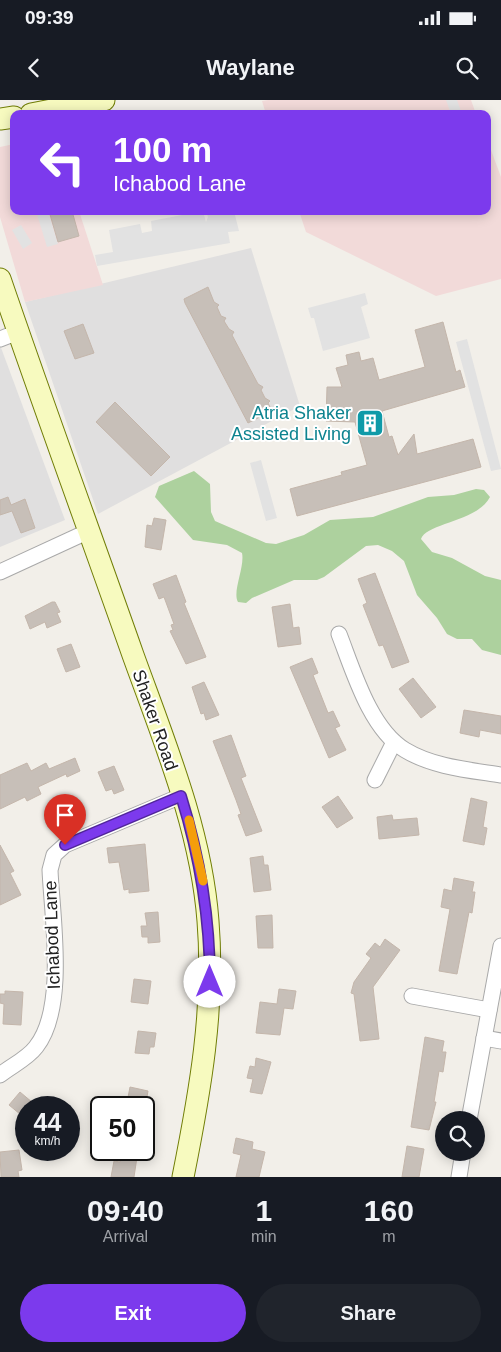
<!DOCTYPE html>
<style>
:root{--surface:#171b24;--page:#20242c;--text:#f1f3f6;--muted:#9ea1a6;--accent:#7c3aed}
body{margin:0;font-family:Arial,sans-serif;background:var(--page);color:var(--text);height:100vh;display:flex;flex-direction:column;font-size:19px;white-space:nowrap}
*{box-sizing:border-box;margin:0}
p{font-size:16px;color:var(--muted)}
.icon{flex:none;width:28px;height:28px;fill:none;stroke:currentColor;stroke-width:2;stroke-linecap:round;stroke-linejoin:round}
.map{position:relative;height:1077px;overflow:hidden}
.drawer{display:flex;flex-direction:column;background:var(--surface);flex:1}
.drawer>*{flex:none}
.top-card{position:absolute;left:10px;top:10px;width:481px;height:105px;border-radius:10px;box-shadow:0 2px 12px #0003;background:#7c3aed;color:#fff;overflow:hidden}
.controls{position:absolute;left:435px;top:1011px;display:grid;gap:10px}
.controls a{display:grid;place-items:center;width:50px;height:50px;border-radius:50%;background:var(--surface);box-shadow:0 2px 12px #0003;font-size:25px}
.speed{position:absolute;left:15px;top:996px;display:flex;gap:10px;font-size:25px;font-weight:700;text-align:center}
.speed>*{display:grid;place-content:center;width:65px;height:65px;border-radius:50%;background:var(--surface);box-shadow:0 2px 12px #0003;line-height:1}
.speed small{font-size:12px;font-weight:400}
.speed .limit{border:2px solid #111;border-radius:8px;background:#fff;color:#111}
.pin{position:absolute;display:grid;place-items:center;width:42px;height:42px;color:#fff;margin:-51px -21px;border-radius:50% 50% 50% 0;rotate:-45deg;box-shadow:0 0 5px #0007}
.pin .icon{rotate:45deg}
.me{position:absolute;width:55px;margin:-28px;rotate:0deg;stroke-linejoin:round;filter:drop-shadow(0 0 4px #0008)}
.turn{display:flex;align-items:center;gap:18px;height:105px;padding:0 20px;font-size:22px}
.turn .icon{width:65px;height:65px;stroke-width:2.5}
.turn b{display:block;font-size:35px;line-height:42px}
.eta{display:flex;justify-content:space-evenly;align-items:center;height:85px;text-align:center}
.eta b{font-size:30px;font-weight:700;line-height:35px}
.button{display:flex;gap:10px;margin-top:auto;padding:10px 20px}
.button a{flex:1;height:58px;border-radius:30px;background:var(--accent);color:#fff;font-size:20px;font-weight:700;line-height:58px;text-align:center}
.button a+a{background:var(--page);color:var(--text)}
.status{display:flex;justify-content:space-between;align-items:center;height:35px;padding:0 25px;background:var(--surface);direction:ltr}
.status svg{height:14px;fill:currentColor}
header{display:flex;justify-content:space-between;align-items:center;height:65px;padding:0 20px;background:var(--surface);font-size:22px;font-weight:700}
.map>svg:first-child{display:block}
.residential{fill:#e0dfdf}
.commercial{fill:#f2dad9}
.forest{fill:#add19e}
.parking{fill:#e2e2e2}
.building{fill:#c7bfb8;stroke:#c4b6ab}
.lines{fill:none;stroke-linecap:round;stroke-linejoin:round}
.street-casing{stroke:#a9a9a9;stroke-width:17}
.secondary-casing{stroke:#707d05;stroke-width:23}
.street{stroke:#fff;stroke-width:15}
.secondary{stroke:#f7fabf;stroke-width:21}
.route-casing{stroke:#51269a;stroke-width:12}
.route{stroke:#7c3aed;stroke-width:9}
.slow{stroke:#f59e0b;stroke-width:9}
.labels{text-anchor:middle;stroke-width:4;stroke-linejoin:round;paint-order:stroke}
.culture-label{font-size:18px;fill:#0d838f;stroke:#fff;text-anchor:end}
.street-label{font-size:18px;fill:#222;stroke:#fff}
</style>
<div class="status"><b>09:39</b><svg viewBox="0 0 49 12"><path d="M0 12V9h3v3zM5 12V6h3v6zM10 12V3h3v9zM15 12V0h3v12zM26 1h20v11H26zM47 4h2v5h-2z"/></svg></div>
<header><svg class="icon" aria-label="back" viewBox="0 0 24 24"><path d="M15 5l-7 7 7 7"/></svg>Waylane<svg class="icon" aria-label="search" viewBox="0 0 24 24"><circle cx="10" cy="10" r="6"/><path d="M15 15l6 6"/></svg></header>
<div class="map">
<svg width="501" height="1077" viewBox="0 0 501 1077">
<rect width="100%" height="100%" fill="#f2efe9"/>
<g class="residential">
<polygon points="251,148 300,306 98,414 25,202"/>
<polygon points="0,245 65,420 0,447"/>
</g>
<g class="commercial">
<polygon points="268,0 471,0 476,14 266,14 262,1"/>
<polygon points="488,42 501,77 501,179 436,196 306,132 299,111 488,111"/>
<polygon points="14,44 14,111 79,111 103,185 25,202 0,117 0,47"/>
</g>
<path class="forest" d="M194,371L210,384L211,412L215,421L266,443L276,444L304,435L330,420L373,417L428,397L454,395L476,389L484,390L490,397C477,422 426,423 421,439L432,452L452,458L485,476L501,480V555L482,550L472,539H457L447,534L437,518L417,495L404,461L392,451L378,445L366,446L324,477L317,480H294L252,498L246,503L238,502C232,492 245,467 242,453L227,445L193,440L155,397L159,386Z"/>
<g class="parking">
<polygon points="446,0 457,0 462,14 451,14"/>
<polygon points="36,111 48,111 58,144 47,147"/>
<polygon points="203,111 206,122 208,117 206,111 234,111 239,131 228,132 230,143 97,166 95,155 113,152 109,130 140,124 142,133 152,131 151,121"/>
<polygon points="21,125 32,143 23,149 12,130"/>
<polygon points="365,193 368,204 361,207 370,238 323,251 314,218 311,218 308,208"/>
<polygon points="467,239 501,369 491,371 456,242"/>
<polygon points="261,360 277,418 266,421 250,363"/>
</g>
<g class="building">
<polygon points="49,111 72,111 79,136 58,142"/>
<polygon points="208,187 214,202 219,205 217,207 221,216 226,218 224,221 229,229 234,232 232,235 258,284 263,287 261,290 265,298 270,301 268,303 272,311 248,323 185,203 184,199"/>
<polygon points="443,222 456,272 460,270 465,287 382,311 389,337 392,336 398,355 414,334 417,354 473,339 481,367 297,416 290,389 342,375 341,372 367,365 355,322 326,321 327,287 342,287 336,268 348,265 346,255 359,252 361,261 373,258 379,280 425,267 415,230"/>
<polygon points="83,224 94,253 75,259 64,231"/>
<polygon points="115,302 170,357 151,376 96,322"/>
<polygon points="8,397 11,405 25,399 35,428 21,433 12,411 0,415 0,400"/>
<polygon points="154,418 166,420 161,450 145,447 147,425 152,426"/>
<polygon points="375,473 409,562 392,568 383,545 379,546 363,505 367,503 358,479"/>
<polygon points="176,475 186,502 184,503 206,557 186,564 170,531 173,530 171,525 174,524 164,497 159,499 153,484"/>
<polygon points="52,502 55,502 60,512 57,513 61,522 47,528 45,522 30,529 25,516"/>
<polygon points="290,504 293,528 299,527 301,544 278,547 272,507"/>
<polygon points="71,544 80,567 66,572 57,549"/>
<polygon points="312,558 318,573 313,575 328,613 333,611 340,626 335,628 346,650 329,658 290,567"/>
<polygon points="413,578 436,607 421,618 399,589"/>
<polygon points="204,582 219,615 206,620 204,613 201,614 192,587"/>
<polygon points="464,610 501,616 501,634 480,630 479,637 460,633"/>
<polygon points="231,635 246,676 241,678 262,731 246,736 238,715 241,714 236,700 213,641"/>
<polygon points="75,658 80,671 67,677 66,674 38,687 41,694 27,701 25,697 0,709 0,675 27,663 31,671 46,663 49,669"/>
<polygon points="114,666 124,690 114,694 112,689 106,691 98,672"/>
<polygon points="338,696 353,718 337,728 322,707"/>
<polygon points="471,698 487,702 483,727 487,728 484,745 463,741"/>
<polygon points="392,715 393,720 417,718 419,735 379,739 377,717"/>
<polygon points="145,744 149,791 129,793 129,789 124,790 119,762 109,763 107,748"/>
<polygon points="0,745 14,771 10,773 21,795 0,805"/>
<polygon points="263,756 264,765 268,765 271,790 254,792 250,758"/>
<polygon points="454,778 474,782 472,792 475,792 472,813 469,812 457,874 439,871 450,809 441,807 444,789 452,791"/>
<polygon points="158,812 160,842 148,843 148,837 142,837 141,826 147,826 145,813"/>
<polygon points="272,815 273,848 258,848 256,816"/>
<polygon points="385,839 400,850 373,887 379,939 360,941 354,894 351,893 354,882 371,858 366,854 375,843 380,847"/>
<polygon points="134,879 151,881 148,904 131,902"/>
<polygon points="279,889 296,891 293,909 284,908 280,935 256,933 260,902 277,904"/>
<polygon points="5,891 23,892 21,925 3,924 4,904 0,903 0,894 5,894"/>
<polygon points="138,931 156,933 154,947 150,947 149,954 135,953"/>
<polygon points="425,937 444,941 442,952 446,952 443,972 439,971 434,1002 436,1002 429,1030 411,1027"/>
<polygon points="256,958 271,962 262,994 250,992 253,979 247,978 250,966 255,967"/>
<polygon points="130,987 148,991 145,1008 126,1008"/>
<polygon points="20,992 39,1008 26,1008 26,1019 9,1005"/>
<polygon points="236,1038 253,1042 252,1049 265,1052 259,1077 236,1077 241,1055 233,1053"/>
<polygon points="407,1046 424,1049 419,1077 402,1077"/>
<polygon points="19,1050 22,1070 18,1071 19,1077 1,1077 0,1052"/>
<polygon points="121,1054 137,1057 134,1077 111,1077 114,1061 120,1062"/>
</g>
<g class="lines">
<g class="street-casing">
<g id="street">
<polyline points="0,239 18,232"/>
<polyline points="0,472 89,431"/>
<path d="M339,534C353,570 370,629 405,650C433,667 469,670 501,675"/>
<polyline points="375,680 394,642"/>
<polyline points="412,896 489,910"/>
<polyline points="484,938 501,941"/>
<path d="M0,975C11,966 27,959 36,947C67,908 52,817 50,770L54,755L65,745L181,696"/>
<polyline points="469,1020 501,846"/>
<polyline points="459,1077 463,1052"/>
</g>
</g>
<g class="secondary-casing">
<g id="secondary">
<polyline points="31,14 104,0"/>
<polyline points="0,19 14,17"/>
<path d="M0,179C43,305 89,430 133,555C164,641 201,729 208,821C215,908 200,992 183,1077"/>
</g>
</g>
<use href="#street" class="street"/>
<use href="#secondary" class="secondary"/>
</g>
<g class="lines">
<g class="route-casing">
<path id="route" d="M65,745L181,696C200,757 210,818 210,882"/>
</g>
<use href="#route" class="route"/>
<polyline class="slow" points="189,720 203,781"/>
</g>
<defs>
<g id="building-square" transform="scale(1.4375)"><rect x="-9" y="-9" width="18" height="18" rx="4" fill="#0f9aa8" stroke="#fff"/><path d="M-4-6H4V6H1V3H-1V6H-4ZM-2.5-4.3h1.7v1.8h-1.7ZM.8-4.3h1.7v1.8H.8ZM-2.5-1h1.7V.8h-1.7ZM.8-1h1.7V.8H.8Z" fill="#fff"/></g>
</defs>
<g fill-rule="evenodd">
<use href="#building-square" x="370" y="323"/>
</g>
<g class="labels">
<g class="culture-label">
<text x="351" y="319">Atria Shaker<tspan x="351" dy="21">Assisted Living</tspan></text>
</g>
<g class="street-label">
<text transform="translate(155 620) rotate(71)" y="6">Shaker Road</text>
<text transform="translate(52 835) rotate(-92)" y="6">Ichabod Lane</text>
</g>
</g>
</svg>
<div class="controls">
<a><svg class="icon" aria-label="search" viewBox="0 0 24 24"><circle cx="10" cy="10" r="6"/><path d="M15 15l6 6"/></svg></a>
</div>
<div class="speed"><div>44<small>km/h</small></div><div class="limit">50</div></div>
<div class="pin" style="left:65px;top:745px;background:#d93025"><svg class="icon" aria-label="arrive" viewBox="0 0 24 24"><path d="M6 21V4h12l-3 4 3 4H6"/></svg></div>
<svg class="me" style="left:210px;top:882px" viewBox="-20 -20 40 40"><circle r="19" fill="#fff"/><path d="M0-13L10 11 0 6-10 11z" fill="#7c3aed"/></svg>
<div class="top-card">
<div class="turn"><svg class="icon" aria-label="left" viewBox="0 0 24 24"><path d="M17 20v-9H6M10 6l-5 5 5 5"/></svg><div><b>100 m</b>Ichabod Lane</div></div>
</div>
</div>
<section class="drawer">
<div class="eta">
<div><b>09:40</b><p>Arrival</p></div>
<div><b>1</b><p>min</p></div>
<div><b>160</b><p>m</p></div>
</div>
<div class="button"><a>Exit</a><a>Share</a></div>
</section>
